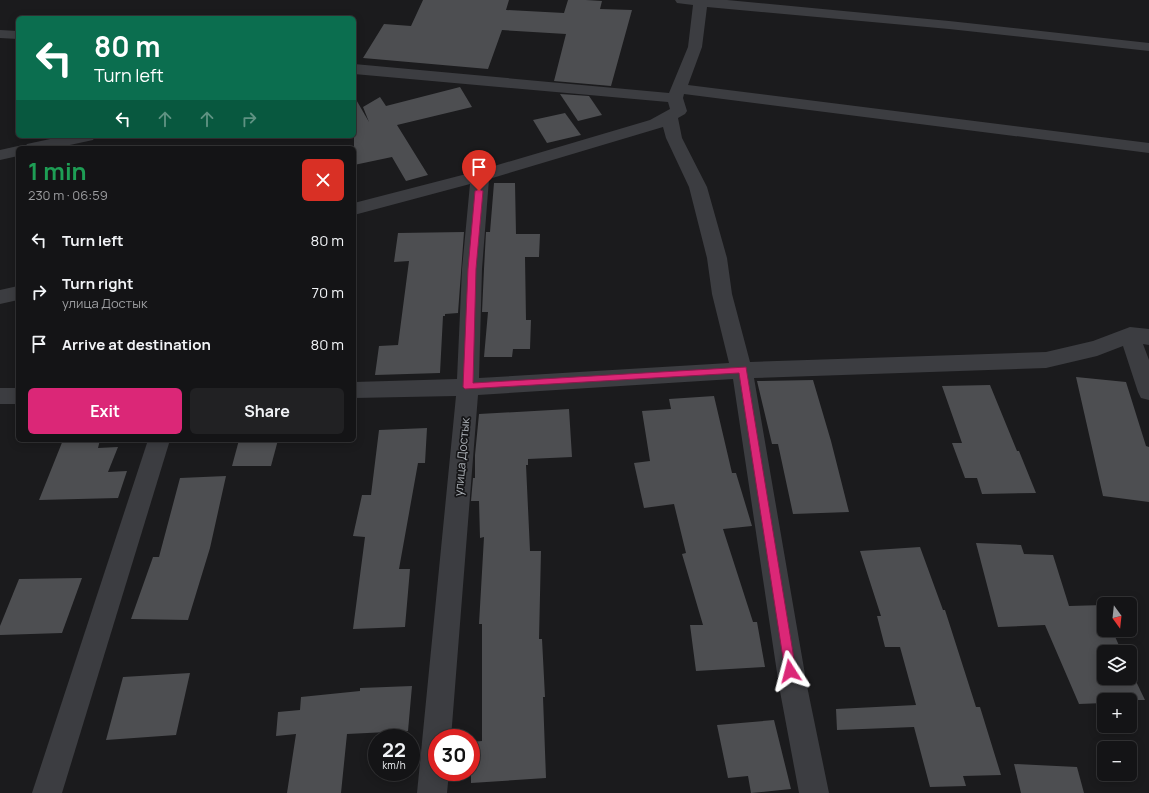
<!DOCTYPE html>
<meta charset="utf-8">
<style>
:root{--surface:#141416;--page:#212123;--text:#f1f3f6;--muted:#9d9ea1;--line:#333335;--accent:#db2777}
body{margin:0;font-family:Manrope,sans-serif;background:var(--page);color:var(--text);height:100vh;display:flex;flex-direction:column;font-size:15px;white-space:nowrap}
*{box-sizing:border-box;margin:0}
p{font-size:13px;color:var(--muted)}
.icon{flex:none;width:22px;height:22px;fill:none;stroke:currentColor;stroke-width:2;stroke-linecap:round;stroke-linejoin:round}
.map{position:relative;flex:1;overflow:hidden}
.panel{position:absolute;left:16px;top:146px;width:340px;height:296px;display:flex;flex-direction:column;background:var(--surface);border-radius:6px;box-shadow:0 2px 10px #0003,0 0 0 1px var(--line)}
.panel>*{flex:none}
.banner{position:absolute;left:16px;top:16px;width:340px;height:122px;border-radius:6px;box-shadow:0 2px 10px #0003,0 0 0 1px var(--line);background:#0b6e4f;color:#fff;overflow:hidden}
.needle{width:26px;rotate:165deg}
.fabs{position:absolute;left:1097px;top:597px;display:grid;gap:8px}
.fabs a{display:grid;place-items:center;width:40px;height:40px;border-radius:6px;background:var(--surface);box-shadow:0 2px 10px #0003,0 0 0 1px var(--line);font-size:20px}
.speed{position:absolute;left:368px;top:729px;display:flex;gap:8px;font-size:20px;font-weight:700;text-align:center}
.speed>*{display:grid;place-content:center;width:52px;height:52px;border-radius:50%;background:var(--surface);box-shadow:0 2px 10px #0003,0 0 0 1px var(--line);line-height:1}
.speed small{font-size:10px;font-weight:400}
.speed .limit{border:6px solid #d22;background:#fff;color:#111}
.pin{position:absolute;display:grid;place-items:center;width:34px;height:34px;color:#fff;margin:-41px -17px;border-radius:50% 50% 50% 0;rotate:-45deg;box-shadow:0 0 4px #0007}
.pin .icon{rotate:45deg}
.me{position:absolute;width:44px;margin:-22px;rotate:351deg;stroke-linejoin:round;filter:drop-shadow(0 0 3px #0008)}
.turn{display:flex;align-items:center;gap:14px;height:84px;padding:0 12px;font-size:18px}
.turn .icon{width:52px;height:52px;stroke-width:2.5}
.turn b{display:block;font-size:28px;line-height:34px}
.lanes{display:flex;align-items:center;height:38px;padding:0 12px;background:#0003;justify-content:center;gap:20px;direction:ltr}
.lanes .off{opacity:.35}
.round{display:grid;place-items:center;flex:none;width:42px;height:42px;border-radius:6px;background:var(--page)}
.summary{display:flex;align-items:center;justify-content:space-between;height:68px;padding:0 12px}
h1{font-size:24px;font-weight:700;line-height:30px;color:#1e9e55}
.primary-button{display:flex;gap:8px;margin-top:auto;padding:8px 12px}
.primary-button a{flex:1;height:46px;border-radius:6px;background:var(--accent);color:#fff;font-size:16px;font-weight:700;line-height:46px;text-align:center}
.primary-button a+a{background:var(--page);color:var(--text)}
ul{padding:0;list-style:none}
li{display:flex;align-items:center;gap:12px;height:52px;padding:0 12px}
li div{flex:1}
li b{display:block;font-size:15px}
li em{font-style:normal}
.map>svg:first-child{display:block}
.building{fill:#4d4e51}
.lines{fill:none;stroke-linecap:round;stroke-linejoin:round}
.minor{fill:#3c3d41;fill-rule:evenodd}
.route{fill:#db2777;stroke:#8e194d}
.labels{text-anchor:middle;stroke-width:3.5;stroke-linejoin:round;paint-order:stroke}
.street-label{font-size:12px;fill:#afb4ba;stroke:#161618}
</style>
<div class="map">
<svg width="1149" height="793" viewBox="0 0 1149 793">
<rect width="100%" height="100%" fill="#1b1b1d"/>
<g class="building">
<polygon points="423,0 509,0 506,10 564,13 568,0 586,0 602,1 600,9 632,10 611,86 554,81 566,34 502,30 488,69 363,58 384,24 411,26"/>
<polygon points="460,87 472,107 397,125 428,175 406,181 392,157 354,165 354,96 369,122 363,107 380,97 386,106"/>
<polygon points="560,94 589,96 602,115 578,121"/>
<polygon points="565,113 581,135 547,143 533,120"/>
<polygon points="494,183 515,183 516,234 540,234 539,257 525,257 526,320 531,320 530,349 513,349 512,357 484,357 488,312 482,312 484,269 486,232 490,232"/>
<polygon points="464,232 458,313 445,314 445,316 443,316 440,373 375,375 379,346 398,345 409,261 394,262 398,233"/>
<polygon points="1076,377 1126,382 1146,446 1149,447 1149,502 1103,496"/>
<polygon points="813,380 831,441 849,512 793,514 778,444 772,444 757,381"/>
<polygon points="990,385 1017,451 1019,451 1036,493 982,494 977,478 965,478 952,443 962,443 942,386"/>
<polygon points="714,396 732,473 736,473 752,526 723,529 753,622 757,622 765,667 696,671 690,625 703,625 682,554 686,553 674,504 644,508 634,463 650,461 642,411 671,409 669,399"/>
<polygon points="569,409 572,457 528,459 528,465 526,465 530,551 541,551 539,639 542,639 545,697 543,697 546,778 471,783 471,742 482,741 482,624 479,624 484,537 480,538 479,501 471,501 473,478 475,478 475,455 479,414"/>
<polygon points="427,428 425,463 418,463 399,569 410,569 405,627 353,629 365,537 353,536 362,495 371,495 379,430"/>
<polygon points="63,440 100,440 98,448 118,447 108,472 127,471 118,498 39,500"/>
<polygon points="239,440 278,440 271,466 232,466"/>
<polygon points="226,476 210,548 188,620 131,619 153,557 159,557 180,478"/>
<polygon points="976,543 1021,545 1024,554 1053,555 1069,606 1104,605 1104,630 1112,630 1122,652 1104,652 1104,678 1130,678 1130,669 1145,700 1104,700 1104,703 1079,704 1045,625 998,627"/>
<polygon points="920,547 943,610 945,610 976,707 980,707 1001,775 963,776 966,786 930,787 914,727 837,730 836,709 916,705 900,647 885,647 877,616 881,616 860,551"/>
<polygon points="82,578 62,633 0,635 0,626 19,579"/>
<polygon points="190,673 176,735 106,740 123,677"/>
<polygon points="412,686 408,731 347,734 341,793 287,793 296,734 276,736 278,712 300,710 301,697 360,691 360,688"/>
<polygon points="774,720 791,789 751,793 748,776 728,778 717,725"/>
<polygon points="1014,764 1077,767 1084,793 1021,793"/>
</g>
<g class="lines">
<g class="minor">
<path d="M675,0H727L949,21L1149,43V51L949,29L707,7L702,47L688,85L1149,143V153L684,94L683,98L687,111L685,114L678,118L682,138L707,187L727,258L732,294L750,362L1046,352L1093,341L1130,327L1149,329V345L1143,344L1149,360V400L1141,398L1138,392L1123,346L1097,356L1046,368L754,378L807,686L829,793H799L779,686L733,379L478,395L451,738H437V772H449L447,793H417L456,396L354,398V382L457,379L462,269L470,184L354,215V203L474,172L650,120L670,109L668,102L354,74V64L669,93L688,47L693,5L677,3ZM663,127L666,138L689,187L707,258L712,294L729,363L479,378L482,269L489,179Z"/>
<polygon points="0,30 18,31 18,39 0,38"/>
<polygon points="64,136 95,136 93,140 56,148 24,148 27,144"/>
<polygon points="18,146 24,148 18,148 18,156 0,160 0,150"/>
<polygon points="18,286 18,300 0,304 0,290"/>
<rect x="0" y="388" width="18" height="16"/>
<polygon points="148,440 170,440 62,793 32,793"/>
</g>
</g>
<polygon class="route" points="479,189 483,191 476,269 473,383 746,367 796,671 794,675 790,677 786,675 785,671 739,373 465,389 463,387 468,269 475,191"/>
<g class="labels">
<g class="street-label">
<text transform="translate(462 457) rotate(-85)" y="4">улица Достык</text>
</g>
</g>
</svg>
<div class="fabs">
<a><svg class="needle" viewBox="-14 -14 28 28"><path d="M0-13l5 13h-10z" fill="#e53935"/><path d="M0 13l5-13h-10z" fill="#9d9ea1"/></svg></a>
<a><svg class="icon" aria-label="layers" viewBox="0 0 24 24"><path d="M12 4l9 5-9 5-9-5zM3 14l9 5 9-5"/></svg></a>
<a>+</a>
<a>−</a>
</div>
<div class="speed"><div>22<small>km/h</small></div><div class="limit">30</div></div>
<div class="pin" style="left:479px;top:191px;background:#d93025"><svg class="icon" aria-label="arrive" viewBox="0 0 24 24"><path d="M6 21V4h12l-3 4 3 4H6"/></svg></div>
<svg class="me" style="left:790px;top:671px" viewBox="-20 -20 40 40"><path d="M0-17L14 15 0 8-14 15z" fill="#db2777" stroke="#fff" stroke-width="4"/></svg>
<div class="banner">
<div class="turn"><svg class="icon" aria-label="left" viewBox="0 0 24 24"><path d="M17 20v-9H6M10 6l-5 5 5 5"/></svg><div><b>80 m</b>Turn left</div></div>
<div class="lanes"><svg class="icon" aria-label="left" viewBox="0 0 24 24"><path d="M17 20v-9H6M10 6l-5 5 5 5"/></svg><svg class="icon off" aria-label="ahead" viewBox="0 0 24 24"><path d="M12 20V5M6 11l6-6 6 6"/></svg><svg class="icon off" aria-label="ahead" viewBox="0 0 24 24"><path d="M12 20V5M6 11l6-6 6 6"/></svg><svg class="icon off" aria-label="right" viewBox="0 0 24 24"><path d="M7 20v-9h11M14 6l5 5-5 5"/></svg></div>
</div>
<section class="panel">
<div class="summary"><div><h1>1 min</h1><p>230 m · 06:59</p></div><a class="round" style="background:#d93025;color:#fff"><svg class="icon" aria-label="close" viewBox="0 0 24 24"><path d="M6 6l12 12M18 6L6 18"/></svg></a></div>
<ul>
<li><svg class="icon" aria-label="left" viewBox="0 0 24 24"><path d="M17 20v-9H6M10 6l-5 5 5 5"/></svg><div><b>Turn left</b></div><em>80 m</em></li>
<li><svg class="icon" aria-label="right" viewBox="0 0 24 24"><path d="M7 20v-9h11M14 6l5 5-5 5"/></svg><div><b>Turn right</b><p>улица Достык</p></div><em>70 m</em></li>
<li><svg class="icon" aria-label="arrive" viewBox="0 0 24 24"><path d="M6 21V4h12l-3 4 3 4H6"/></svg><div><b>Arrive at destination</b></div><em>80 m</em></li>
</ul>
<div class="primary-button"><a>Exit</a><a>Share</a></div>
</section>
</div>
